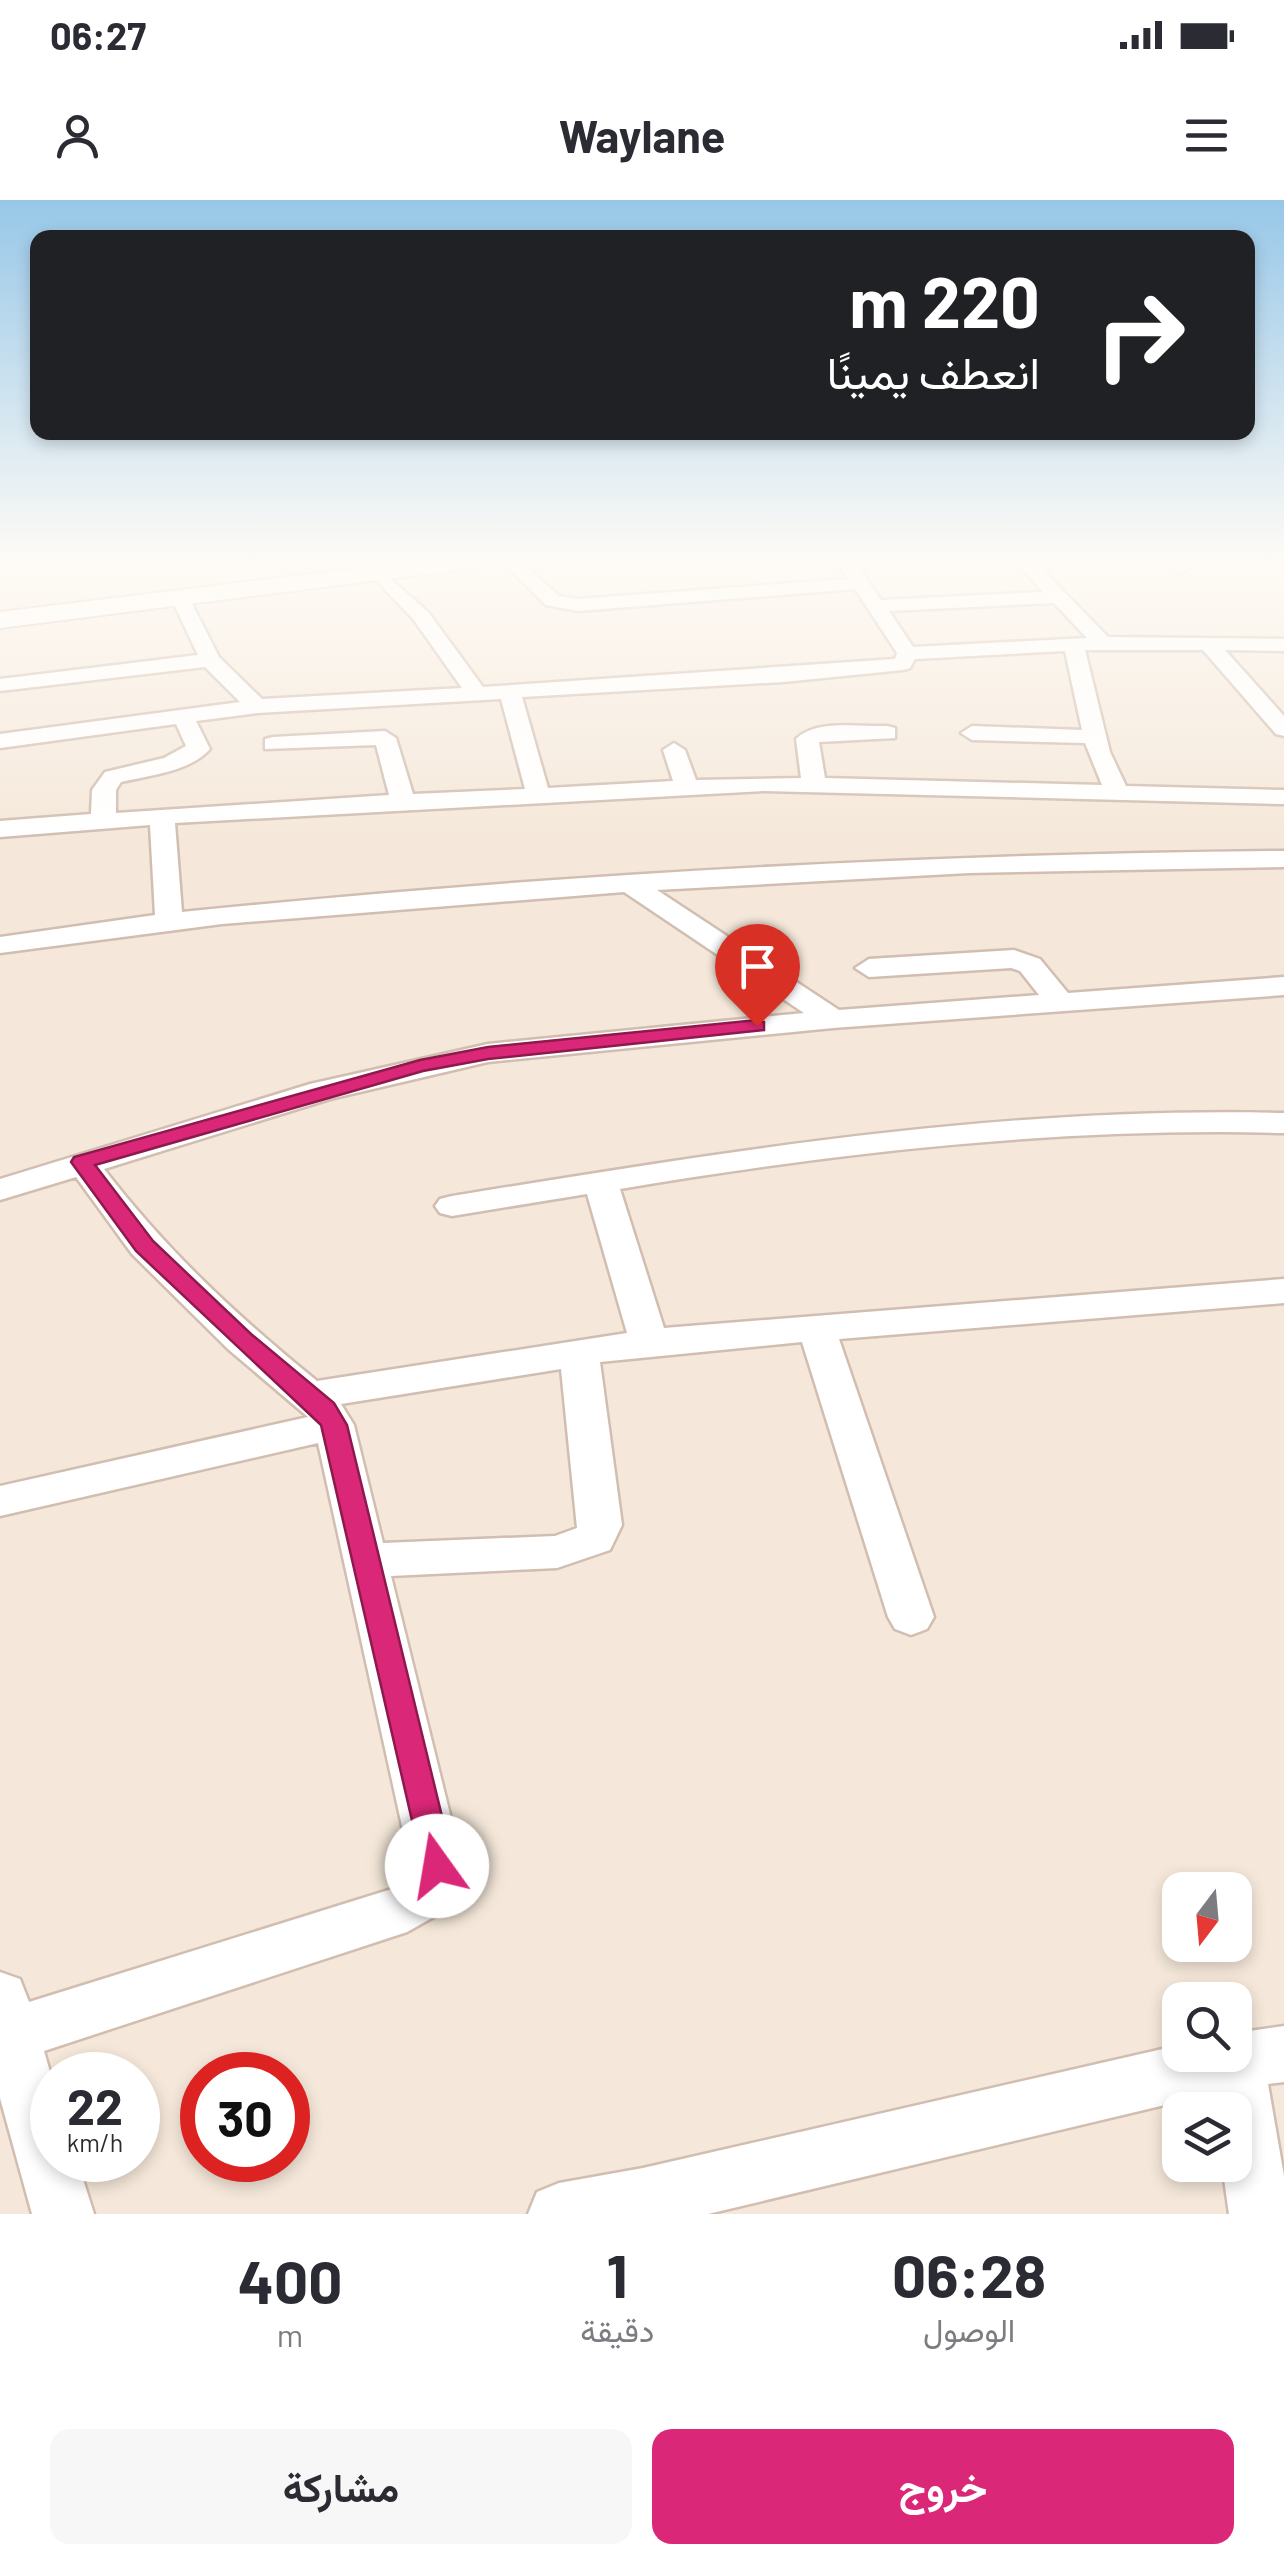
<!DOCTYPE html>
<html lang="ar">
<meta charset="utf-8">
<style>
:root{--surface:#fff;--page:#f7f7f7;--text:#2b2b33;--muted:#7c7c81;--accent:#db2777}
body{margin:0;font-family:Barlow,Vazirmatn,sans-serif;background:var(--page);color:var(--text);direction:rtl;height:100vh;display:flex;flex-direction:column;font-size:38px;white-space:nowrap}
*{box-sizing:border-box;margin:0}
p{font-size:32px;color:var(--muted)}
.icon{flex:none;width:55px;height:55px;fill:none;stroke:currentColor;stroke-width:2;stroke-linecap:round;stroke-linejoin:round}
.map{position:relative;height:2014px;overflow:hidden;direction:ltr}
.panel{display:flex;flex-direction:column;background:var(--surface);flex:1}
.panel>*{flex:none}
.hud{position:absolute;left:30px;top:30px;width:1225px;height:210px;border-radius:20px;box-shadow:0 5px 15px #0003;direction:rtl;background:#202124;color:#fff;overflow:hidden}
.needle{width:65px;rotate:196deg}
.controls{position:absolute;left:1162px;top:1672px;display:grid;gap:20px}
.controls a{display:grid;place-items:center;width:90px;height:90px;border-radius:20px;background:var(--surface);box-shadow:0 5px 15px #0003;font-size:50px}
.speed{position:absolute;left:30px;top:1852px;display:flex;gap:20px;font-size:50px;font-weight:700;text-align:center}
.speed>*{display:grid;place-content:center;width:130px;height:130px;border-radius:50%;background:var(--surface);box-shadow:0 5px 15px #0003;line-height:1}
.speed small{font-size:25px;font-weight:400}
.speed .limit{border:15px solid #d22;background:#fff;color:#111}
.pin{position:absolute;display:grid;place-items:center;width:85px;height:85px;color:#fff;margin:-102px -42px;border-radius:50% 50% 50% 0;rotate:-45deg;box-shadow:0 0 10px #0007}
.pin .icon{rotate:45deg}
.me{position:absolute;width:110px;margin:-55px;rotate:347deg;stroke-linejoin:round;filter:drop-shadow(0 0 8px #0008)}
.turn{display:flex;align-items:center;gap:35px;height:210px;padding:0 50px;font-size:45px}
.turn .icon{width:130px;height:130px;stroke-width:2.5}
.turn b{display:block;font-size:70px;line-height:85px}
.eta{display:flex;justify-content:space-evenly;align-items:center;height:170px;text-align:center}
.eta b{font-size:60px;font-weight:700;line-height:70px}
.primary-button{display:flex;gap:20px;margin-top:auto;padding:20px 50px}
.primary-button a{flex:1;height:115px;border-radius:20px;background:var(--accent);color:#fff;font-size:40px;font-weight:700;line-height:115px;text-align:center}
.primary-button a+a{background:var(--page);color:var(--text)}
.status{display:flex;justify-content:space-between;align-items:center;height:70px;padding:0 50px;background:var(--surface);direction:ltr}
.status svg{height:28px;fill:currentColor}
header{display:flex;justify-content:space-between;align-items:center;height:130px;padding:0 50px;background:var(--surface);font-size:45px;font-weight:700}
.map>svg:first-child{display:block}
.residential{fill:#f5e8da;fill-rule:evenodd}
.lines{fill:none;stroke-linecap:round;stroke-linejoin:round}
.street-casing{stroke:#d1beb0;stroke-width:5}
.secondary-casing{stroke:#d6c0b0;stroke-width:4}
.street{fill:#fff;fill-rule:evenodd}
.secondary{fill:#fff;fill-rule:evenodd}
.route{fill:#db2777;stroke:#8e194d;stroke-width:2.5}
</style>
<div class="status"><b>06:27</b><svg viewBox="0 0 49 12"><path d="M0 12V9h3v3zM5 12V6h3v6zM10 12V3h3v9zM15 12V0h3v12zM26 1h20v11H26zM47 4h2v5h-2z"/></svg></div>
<header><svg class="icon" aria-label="menu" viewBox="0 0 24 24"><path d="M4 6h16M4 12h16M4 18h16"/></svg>Waylane<svg class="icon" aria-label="person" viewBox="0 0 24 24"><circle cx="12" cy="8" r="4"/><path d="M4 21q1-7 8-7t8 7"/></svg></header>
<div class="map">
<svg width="1284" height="2014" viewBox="0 0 1284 2014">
<rect width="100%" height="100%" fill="#fdf6ec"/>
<path class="residential" d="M0,361H1284V2014H0ZM1180,1690H1235V1745H1180ZM1180,1800H1235V1855H1180ZM52,1875H138V1960H52ZM202,1875H288V1960H202ZM1180,1910H1235V1965H1180Z"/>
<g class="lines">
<g class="street-casing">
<g id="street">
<path d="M501,361H520L559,396L578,399L848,379L836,361H854L881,400L1043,392L1015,361H1034L1108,437L1284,439V451L1225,450L1284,516V536L1276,534L1203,450H1085L1110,552L1126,586L1284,590V604L764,591L175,623L182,712C548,675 916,654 1284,651V667L969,673L657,690L839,810L1039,795L1020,771L1011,768L869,777L855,768L869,759L1014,750L1040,759L1068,793L1284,777V795L833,828L488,862L330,899L104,969C168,1052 236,1115 317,1181L627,1133L587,994L452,1016L440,1013L435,1006L440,999L452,996C729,951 1002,906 1284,913V933C1060,927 841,952 620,989L664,1128L1284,1079V1103L839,1139L934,1417L927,1429L911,1435L895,1429L888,1417L802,1142L600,1162L622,1325L610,1350L557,1368L391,1376L463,1667L448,1709L407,1732L44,1851L52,1879V1960H77L94,2014H32L0,1898V1772L20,1779L29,1802L395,1688L409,1678L411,1667L318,1243L0,1316V1286L308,1217L228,1149L132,1054L76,977L0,1000V979L310,884L488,844L804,813L624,692L222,724L0,753V737L155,715L150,625L0,637V621L91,614L92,590L105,572L164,558L186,546L176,524L0,548V534L240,502L205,467L0,491V479L198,455L171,398L180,392L189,398L219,457L262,499L462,488L414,420L369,373L378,368L428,412L483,487L895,459L897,453L855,389L578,411L546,405ZM1054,403L1087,438L913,447L889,411ZM1065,451L1082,530L972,526L961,533L972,540L1085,543L1102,585L825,578L819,542L895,538V528L887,526C860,527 816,519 796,539L801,578L696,580L685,550L674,543L663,550L673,581L548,588L522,497L783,482L903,470L910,468L915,459ZM501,499L525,589L413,594L396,538L385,531L273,537L265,539V549L376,545L389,595L116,613V590L121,582C151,575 189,572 210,549L196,521L257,513ZM561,1169L577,1328L555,1336L383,1343L354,1225L341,1204Z"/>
<polygon points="1161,361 1182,361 1190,368 1181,373"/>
<polygon points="1284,1826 1284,1882 1268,1884 1284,1976 1284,2014 1229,2014 1222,1965 1235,1965 1235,1910 1214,1910 1211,1894 708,2014 528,2014 537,1992 559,1983 643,1968 1180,1845 1180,1855 1235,1855 1235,1833"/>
</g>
</g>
<g class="secondary-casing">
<polygon id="secondary" points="419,361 486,361 474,368 0,428 0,412"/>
</g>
<use href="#street" class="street"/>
<use href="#secondary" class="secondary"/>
</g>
<linearGradient id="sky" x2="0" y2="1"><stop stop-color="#97c7e8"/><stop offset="0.56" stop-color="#fefbf6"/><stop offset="1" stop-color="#fefbf6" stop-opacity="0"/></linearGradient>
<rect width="1284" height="642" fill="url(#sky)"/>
<polygon class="route" points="757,820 764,822 764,830 488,859 423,871 95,965 153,1041 251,1134 334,1203 347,1225 454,1666 449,1677 437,1681 425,1677 321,1225 136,1051 71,962 74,957 420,860 488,847"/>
</svg>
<div class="controls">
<a><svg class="needle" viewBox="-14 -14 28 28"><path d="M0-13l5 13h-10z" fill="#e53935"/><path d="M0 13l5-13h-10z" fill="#7c7c81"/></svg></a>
<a><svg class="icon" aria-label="search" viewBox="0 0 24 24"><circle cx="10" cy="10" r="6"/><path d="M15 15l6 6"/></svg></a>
<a><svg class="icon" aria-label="layers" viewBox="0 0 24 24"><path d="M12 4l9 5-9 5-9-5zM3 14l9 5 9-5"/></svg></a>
</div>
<div class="speed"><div>22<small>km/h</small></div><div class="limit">30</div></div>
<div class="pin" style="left:757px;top:826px;background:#d93025"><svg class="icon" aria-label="arrive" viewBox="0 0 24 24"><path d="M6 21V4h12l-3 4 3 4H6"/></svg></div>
<svg class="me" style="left:437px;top:1666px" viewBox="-20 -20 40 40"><circle r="19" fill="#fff"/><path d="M0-13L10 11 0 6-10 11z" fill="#db2777"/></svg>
<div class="hud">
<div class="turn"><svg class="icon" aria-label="right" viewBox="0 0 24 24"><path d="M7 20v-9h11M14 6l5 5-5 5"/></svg><div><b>220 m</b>انعطف يمينًا</div></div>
</div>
</div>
<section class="panel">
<div class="eta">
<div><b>06:28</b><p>الوصول</p></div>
<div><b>1</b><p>دقيقة</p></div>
<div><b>400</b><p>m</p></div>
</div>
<div class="primary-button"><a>خروج</a><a>مشاركة</a></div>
</section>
